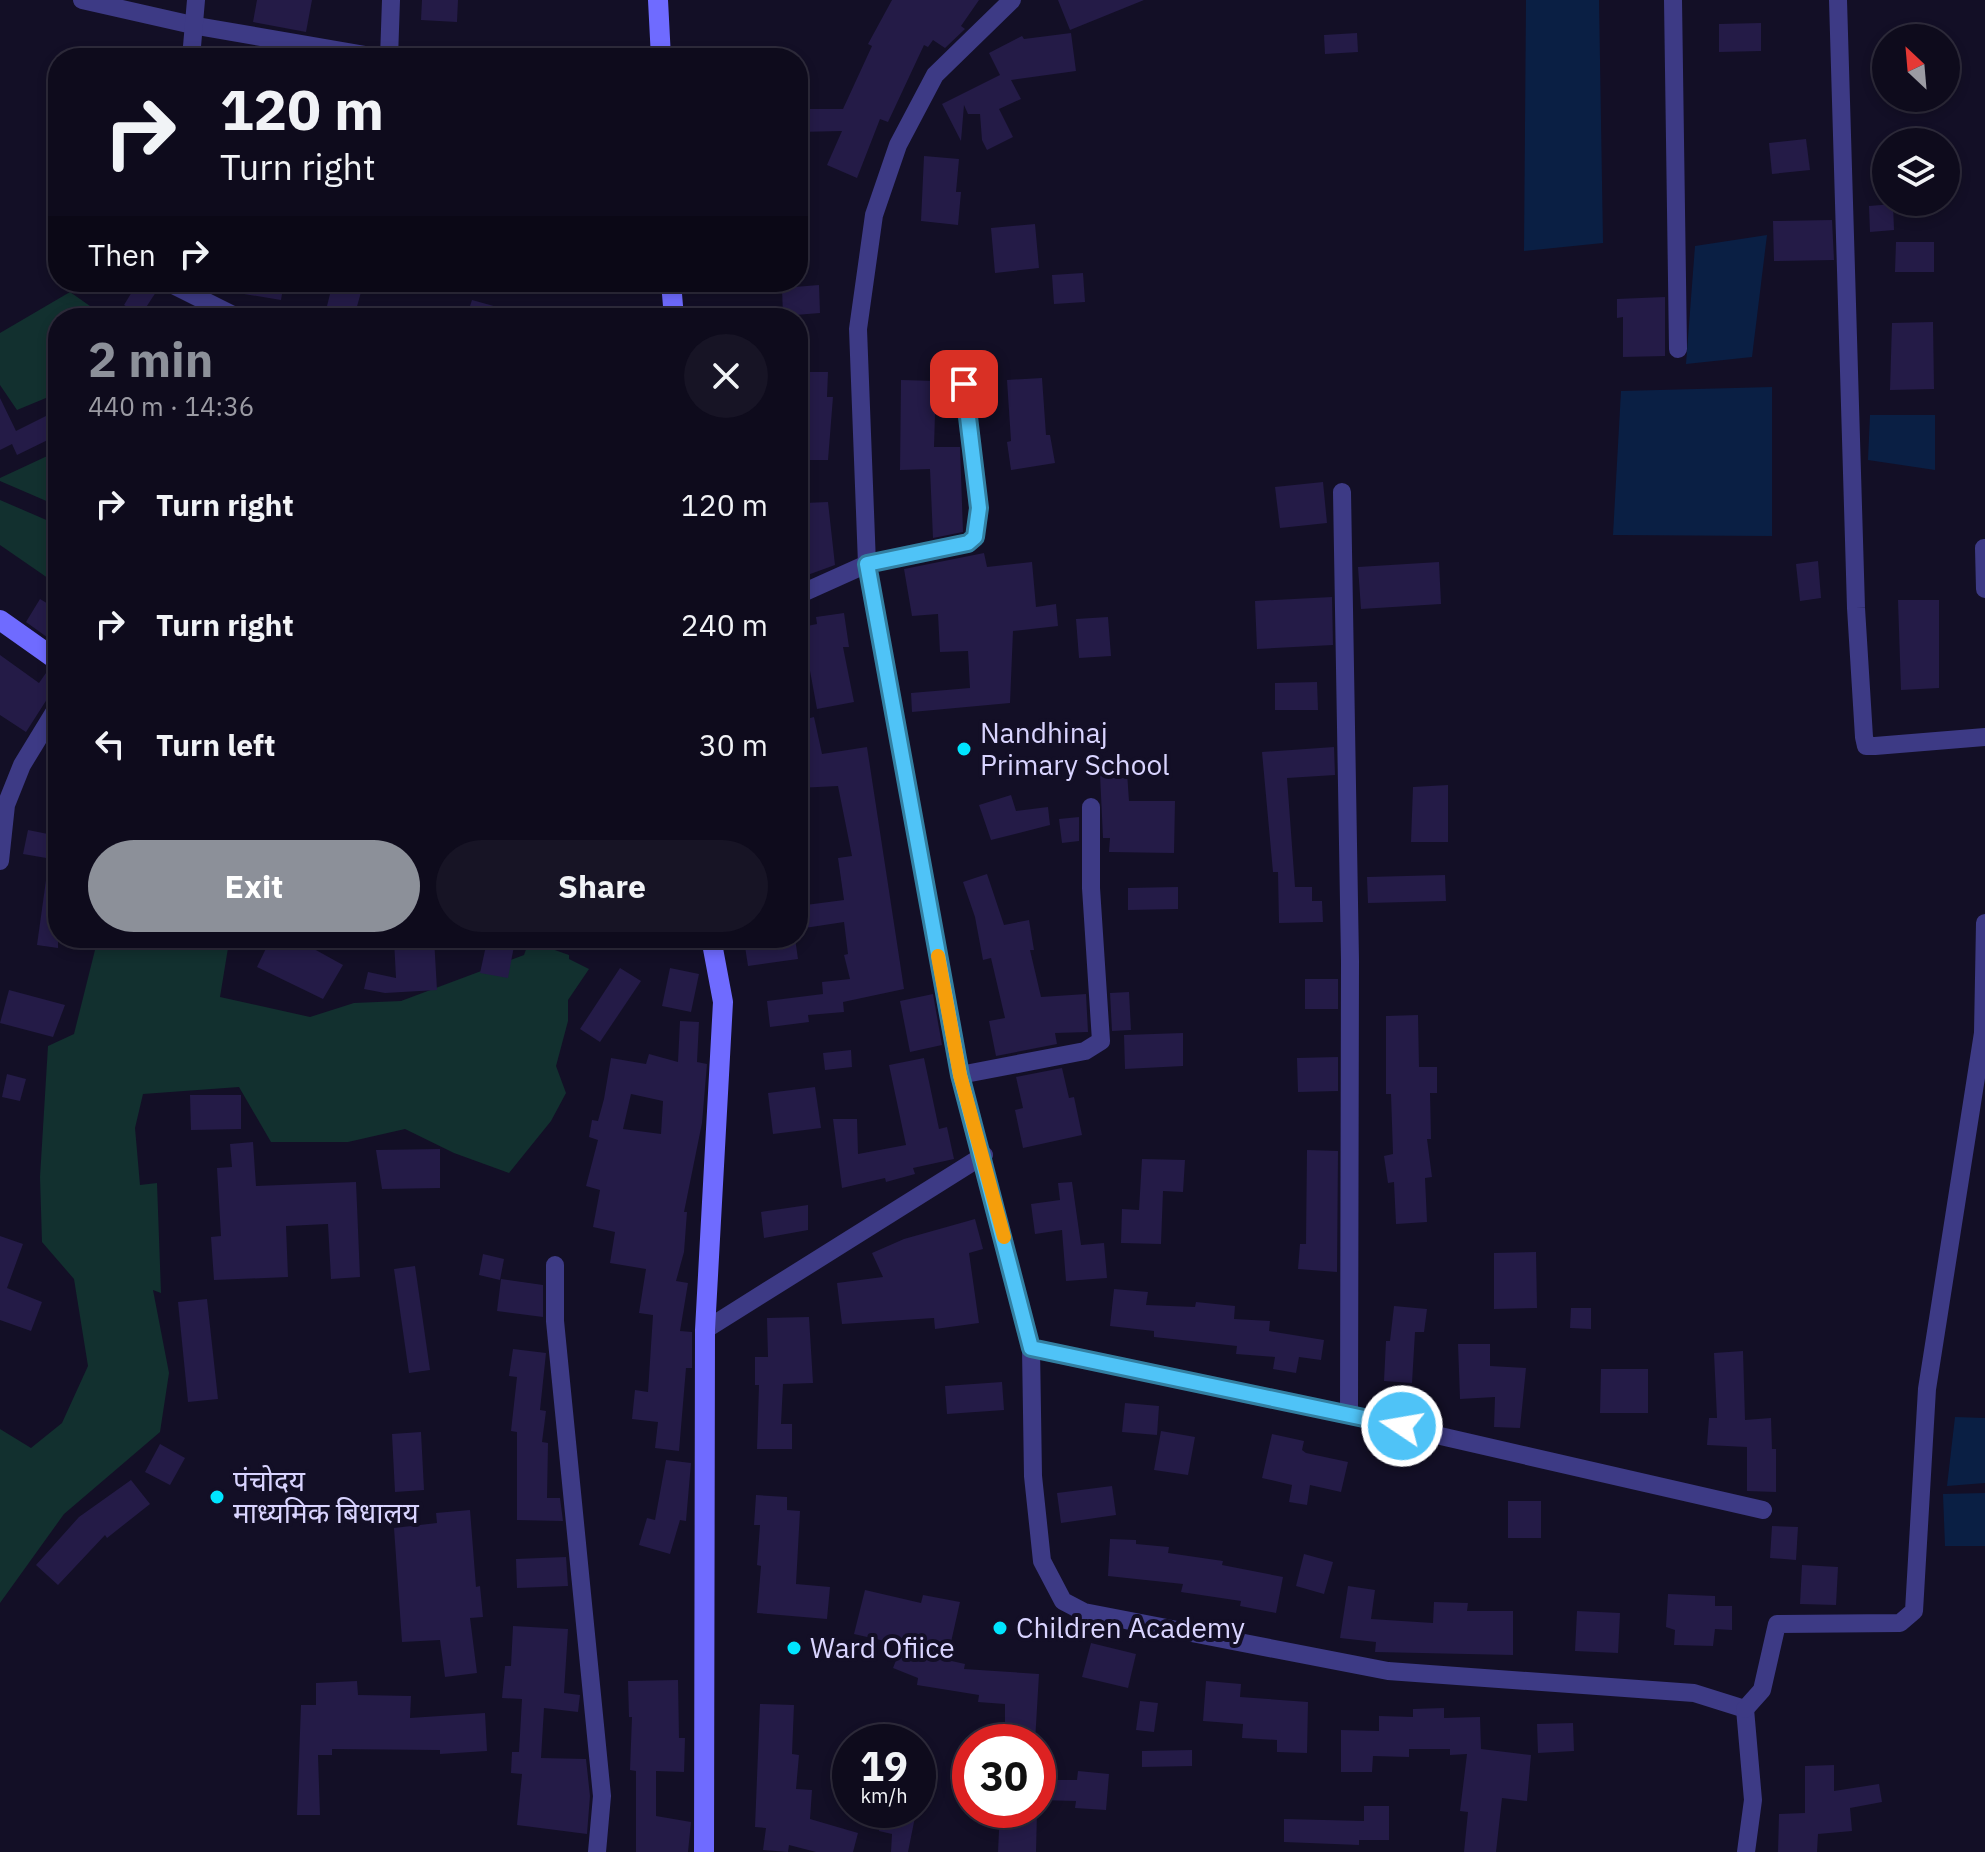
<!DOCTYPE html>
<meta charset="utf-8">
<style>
:root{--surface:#0e0b1c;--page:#171425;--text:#f1f3f6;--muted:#9b9ba3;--line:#2e2b3b;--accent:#8c9099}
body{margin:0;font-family:"IBM Plex Sans","Noto Sans Devanagari",sans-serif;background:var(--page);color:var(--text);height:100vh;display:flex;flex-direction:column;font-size:30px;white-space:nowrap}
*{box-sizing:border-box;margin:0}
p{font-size:26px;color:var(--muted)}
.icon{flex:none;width:44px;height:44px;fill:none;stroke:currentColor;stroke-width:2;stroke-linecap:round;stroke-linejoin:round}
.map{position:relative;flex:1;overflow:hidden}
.panel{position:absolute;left:48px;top:308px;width:760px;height:640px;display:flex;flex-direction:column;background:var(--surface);border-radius:32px;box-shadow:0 4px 12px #0003,0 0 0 2px var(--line)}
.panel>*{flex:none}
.guide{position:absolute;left:48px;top:48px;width:760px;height:244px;border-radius:32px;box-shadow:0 4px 12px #0003,0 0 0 2px var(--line);background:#0e0b1c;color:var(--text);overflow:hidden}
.needle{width:52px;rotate:334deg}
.tools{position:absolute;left:1872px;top:24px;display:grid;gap:16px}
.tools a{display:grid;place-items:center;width:88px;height:88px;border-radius:50%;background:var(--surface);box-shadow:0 4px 12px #0003,0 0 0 2px var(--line);font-size:40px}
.speed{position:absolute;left:832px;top:1724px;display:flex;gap:16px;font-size:40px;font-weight:700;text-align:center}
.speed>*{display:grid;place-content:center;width:104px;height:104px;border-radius:50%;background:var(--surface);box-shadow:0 4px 12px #0003,0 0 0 2px var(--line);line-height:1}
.speed small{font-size:20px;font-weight:400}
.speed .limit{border:12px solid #d22;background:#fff;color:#111}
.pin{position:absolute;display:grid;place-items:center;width:68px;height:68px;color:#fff;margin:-34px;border-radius:16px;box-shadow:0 4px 12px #0006}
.me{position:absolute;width:88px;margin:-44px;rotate:282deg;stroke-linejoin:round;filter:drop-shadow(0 0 6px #0008)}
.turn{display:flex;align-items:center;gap:28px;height:168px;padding:0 40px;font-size:36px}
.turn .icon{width:104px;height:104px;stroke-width:2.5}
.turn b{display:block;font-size:56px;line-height:68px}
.then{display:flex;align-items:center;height:76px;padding:0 40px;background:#0003;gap:16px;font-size:30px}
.round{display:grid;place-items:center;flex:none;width:84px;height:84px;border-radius:42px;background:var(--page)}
.head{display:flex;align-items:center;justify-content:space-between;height:136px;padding:0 40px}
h1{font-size:48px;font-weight:700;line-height:60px;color:var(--accent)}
.primary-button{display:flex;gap:16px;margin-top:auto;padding:16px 40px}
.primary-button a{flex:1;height:92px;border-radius:48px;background:var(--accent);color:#fff;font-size:32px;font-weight:700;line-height:92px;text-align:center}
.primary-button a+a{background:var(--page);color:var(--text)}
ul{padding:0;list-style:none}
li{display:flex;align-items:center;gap:24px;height:120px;padding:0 40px}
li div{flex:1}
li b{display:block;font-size:30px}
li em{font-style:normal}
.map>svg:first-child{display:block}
.green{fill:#12302f}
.water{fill:#0a1f44}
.building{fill:#241b47;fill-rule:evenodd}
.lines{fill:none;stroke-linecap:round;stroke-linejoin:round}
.street{stroke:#3d3a85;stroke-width:18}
.secondary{stroke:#6f6bff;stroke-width:20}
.route-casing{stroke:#337fa1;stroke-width:20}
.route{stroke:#4fc3f7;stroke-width:14}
.slow{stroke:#f59e0b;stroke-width:14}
.poi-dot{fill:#00e5ff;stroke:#130f26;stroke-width:3}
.labels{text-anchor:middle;stroke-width:8;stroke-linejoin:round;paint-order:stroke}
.poi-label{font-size:28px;fill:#d9d4ff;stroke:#130f26;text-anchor:start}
</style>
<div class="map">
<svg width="1985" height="1852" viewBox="0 0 1985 1852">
<rect width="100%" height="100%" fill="#130f26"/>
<g class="green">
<polygon points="70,292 107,318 58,318 58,393 17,410 0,385 0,333"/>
<polygon points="58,451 58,506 0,481 0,478"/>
<polygon points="0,500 58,525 58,585 0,545"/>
<polygon points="98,938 160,938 228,948 220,997 310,1017 354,1003 401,1001 524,955 529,941 569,955 569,959 589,969 568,1000 568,1021 556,1066 566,1093 551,1121 509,1173 454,1153 405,1129 348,1142 271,1142 239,1087 143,1094 135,1128 140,1185 157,1183 161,1293 153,1290 169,1373 160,1432 64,1514 0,1603 0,1429 31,1448 62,1423 88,1366 74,1279 42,1242 40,1177 48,1046 74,1034"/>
</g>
<g class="water">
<polygon points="1526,0 1599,0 1603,243 1524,251"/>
<polygon points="1767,235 1752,357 1686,364 1695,246"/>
<polygon points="1772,387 1772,536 1613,535 1621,391"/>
<polygon points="1870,415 1935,415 1935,470 1868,460"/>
<polygon points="1955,1417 1985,1418 1985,1483 1947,1486"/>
<polygon points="1985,1493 1985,1546 1945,1546 1943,1494"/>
</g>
<g class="building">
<polygon points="257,0 312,0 306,32 253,22"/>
<polygon points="422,0 458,0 457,22 421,20"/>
<polygon points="892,0 979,0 961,26 965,29 945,48 933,40 928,47 924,45 888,122 880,119 857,178 827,165 842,131 798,132 798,109 843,109 872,46 868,44"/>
<polygon points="1058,0 1144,0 1070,30"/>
<polygon points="1761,23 1761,51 1719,52 1719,24"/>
<polygon points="1071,33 1076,71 1011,80 1021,99 999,109 1013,137 987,150 982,140 980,114 968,114 964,105 961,141 942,104 1000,75 989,53 1022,36 1024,39"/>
<polygon points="1357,33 1358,52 1325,54 1324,35"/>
<polygon points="1806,139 1810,170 1772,174 1769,143"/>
<polygon points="924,156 959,159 956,192 961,192 958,225 921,221"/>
<polygon points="1893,204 1894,230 1870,232 1869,206"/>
<polygon points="1832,220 1834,260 1774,261 1773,221"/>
<polygon points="1035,224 1039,268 995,273 991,228"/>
<polygon points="1896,242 1934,242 1934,272 1895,272"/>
<polygon points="1083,273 1085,302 1054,304 1052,275"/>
<polygon points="138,282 155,282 158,289 141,315 124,305"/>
<polygon points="232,282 284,282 281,300 232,292"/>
<polygon points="333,282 363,285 354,317 326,310"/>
<polygon points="819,285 820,313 783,316 782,288"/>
<polygon points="1665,297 1665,356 1623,357 1623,317 1617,318 1617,299"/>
<polygon points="472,300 519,313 518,318 466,318"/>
<polygon points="1933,322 1934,389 1890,390 1892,323"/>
<polygon points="798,372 828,372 827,397 833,397 828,460 798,460"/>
<polygon points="1042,378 1046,435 1050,435 1055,463 1011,470 1007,442 1011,441 1007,380"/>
<polygon points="901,380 936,381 934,447 960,447 963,532 933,538 930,469 900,470"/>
<polygon points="0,398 16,431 58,410 58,435 17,455 12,444 0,450"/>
<polygon points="1323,482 1327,523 1280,528 1275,487"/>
<polygon points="828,502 835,565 802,577 798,512 805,512 804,503"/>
<polygon points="984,553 987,567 1032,562 1036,607 1056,604 1058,626 1013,631 1010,703 912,712 911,693 970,688 968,651 940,652 938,614 912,616 904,569"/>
<polygon points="1818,561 1821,598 1800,601 1796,564"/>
<polygon points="1439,562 1441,604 1361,609 1358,567"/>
<polygon points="1332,597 1333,645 1257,649 1255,601"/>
<polygon points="40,599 58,610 58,645 26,622"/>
<polygon points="1898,600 1939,600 1939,688 1901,690"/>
<polygon points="844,613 849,647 843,647 854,702 817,709 802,627 817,624 816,617"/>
<polygon points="1108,617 1111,656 1079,658 1076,619"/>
<polygon points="0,655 39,683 46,673 58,682 26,732 0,715"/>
<polygon points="1317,682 1318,710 1275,710 1275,683"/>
<polygon points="814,717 822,754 867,747 904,989 843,1002 844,1012 808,1015 809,1022 770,1027 767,1001 823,994 822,982 850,979 844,955 848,954 844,922 798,929 798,906 844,900 838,858 852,856 838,786 798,788 798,721"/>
<polygon points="1334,747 1335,775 1287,778 1295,887 1312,887 1312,901 1322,901 1323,922 1279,923 1278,872 1273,872 1262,752"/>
<polygon points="1127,772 1129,801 1175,801 1174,853 1109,852 1110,838 1103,838 1100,774"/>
<polygon points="1448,785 1448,842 1411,842 1413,787"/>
<polygon points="1011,795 1016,811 1048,807 1050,825 991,840 979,805"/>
<polygon points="1079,817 1079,841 1062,843 1059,819"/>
<polygon points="28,830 58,836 58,860 23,854"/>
<polygon points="47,873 58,874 58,948 37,945"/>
<polygon points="987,874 1004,925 1029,920 1034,950 1030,950 1041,997 1086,994 1088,1032 1055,1033 1057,1044 996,1056 989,1021 1005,1018 991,958 983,960 975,917 963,882"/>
<polygon points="1445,875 1446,901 1368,903 1367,877"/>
<polygon points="1178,887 1178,909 1128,910 1128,888"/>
<polygon points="271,938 294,938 343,965 323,999 257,967"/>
<polygon points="420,938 434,938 437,990 385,993 364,989 368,972 396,978 394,940"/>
<polygon points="757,938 795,938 798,959 748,966 744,940"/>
<polygon points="487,941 514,946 508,978 480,973"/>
<polygon points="620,968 641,981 600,1042 580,1029"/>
<polygon points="670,968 699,974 691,1012 662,1006"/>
<rect x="1305" y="979" width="33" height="30"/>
<polygon points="9,990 65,1005 53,1037 0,1023"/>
<polygon points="1129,992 1131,1030 1112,1031 1110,993"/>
<polygon points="933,994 942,1045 910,1052 900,1001"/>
<polygon points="1418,1015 1419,1067 1437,1067 1437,1093 1430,1093 1431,1139 1427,1139 1432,1177 1425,1178 1427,1222 1396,1224 1394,1182 1388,1183 1384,1156 1393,1154 1391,1094 1386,1094 1386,1016"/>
<path d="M680,1021L699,1022L697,1062L707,1064L702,1123L684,1212H687L684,1252L676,1281L688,1283L680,1331L692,1332V1368H686L679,1451L655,1448L658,1422L632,1419L635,1390L648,1392L653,1315L639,1313L646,1269L610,1263L615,1232L593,1227L600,1190L586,1186L598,1140L589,1137L592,1120L598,1121L604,1099L611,1058L646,1064L649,1054L678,1062ZM631,1094L663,1101L661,1134L623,1129Z"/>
<polygon points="1183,1033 1183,1066 1125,1069 1124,1035"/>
<polygon points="851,1050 852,1067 825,1070 823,1053"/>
<polygon points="1338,1057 1338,1091 1298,1092 1297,1058"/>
<polygon points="924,1058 939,1129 947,1127 954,1159 913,1168 915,1174 886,1182 885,1178 842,1188 833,1119 857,1119 858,1154 906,1145 889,1065"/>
<polygon points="1062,1068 1069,1098 1074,1097 1082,1135 1023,1148 1015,1110 1023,1108 1016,1077"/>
<polygon points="7,1074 26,1079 20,1101 2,1097"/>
<polygon points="815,1087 821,1128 773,1134 768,1093"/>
<polygon points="190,1095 241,1095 241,1129 191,1130"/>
<polygon points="253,1142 256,1186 356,1182 360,1277 331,1279 328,1224 286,1226 288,1277 214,1280 211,1237 221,1236 217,1168 232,1167 230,1144"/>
<polygon points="440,1149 440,1188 382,1189 376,1150"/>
<polygon points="1307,1150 1338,1151 1337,1272 1298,1269 1300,1244 1306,1244"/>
<polygon points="1142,1159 1185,1160 1183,1192 1163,1191 1161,1244 1121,1243 1122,1209 1139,1210"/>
<polygon points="1072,1182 1081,1245 1104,1243 1107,1278 1066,1281 1062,1230 1035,1234 1031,1204 1060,1200 1058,1183"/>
<polygon points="808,1205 808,1230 764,1238 761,1212"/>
<polygon points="975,1219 983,1249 969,1253 979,1323 935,1329 934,1318 842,1324 837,1283 883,1277 872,1253 904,1239"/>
<polygon points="0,1236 23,1244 7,1288 42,1302 31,1331 0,1320"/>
<polygon points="1536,1252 1537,1308 1494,1309 1494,1253"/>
<polygon points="483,1254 504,1259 500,1280 479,1275"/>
<polygon points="415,1266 430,1370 409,1373 394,1269"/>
<polygon points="501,1279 543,1285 543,1317 497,1311"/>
<polygon points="1114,1289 1148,1292 1146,1305 1195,1307 1196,1302 1235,1306 1234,1319 1270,1321 1269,1331 1324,1340 1321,1360 1299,1357 1296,1373 1273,1369 1275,1357 1236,1354 1237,1346 1154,1337 1154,1331 1110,1326"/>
<polygon points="207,1299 218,1399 188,1402 178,1302"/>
<polygon points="1394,1306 1427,1309 1424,1332 1415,1332 1412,1383 1384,1381 1386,1341 1390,1341"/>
<polygon points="1571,1308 1591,1308 1591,1329 1570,1328"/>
<polygon points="809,1317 813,1383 783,1384 781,1424 792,1424 792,1449 757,1449 759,1385 755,1385 755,1357 768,1357 767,1318"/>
<polygon points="1458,1344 1490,1344 1490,1366 1526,1368 1520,1428 1494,1427 1495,1397 1460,1399"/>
<polygon points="513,1349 546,1353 540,1410 546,1411 542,1442 548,1443 547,1498 560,1498 563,1521 517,1520 517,1432 511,1431 517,1377 509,1376"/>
<polygon points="1743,1351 1745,1420 1771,1418 1772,1449 1776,1449 1776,1492 1747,1491 1747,1447 1707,1445 1709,1418 1717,1418 1714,1353"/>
<polygon points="1601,1369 1648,1369 1648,1413 1600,1413"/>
<polygon points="1002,1382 1004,1410 947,1414 945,1386"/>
<polygon points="1125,1403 1159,1406 1157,1435 1122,1432"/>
<polygon points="1161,1431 1195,1437 1188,1475 1154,1470"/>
<polygon points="421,1432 424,1490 395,1492 392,1434"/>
<polygon points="1272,1434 1304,1441 1302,1450 1306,1453 1348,1462 1341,1492 1310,1485 1307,1505 1289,1502 1292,1485 1262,1478"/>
<polygon points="160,1444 185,1458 170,1485 145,1472"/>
<polygon points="666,1460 691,1463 686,1521 680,1520 670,1554 639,1545 647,1518 655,1520"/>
<polygon points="131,1480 150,1504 107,1538 105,1535 58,1585 36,1565 79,1517"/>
<polygon points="1112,1486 1116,1515 1061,1523 1057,1493"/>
<polygon points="756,1495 787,1497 787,1510 800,1511 796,1584 830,1587 827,1619 757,1613 761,1566 757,1565 760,1525 754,1525"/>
<rect x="1508" y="1501" width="33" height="37"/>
<polygon points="470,1510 476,1587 480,1586 483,1617 470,1618 477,1673 445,1677 440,1640 402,1642 394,1528 437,1523 436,1513"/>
<polygon points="1772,1526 1798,1527 1796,1560 1770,1558"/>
<polygon points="1110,1539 1136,1540 1136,1544 1169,1547 1168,1553 1223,1561 1222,1565 1283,1577 1276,1613 1240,1606 1241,1601 1181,1592 1183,1584 1108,1576"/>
<polygon points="1304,1554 1333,1562 1324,1594 1296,1586"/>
<polygon points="566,1557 568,1586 517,1588 516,1559"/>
<polygon points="1802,1565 1838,1567 1836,1605 1800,1604"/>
<polygon points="1348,1586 1375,1590 1371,1619 1433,1623 1434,1602 1468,1603 1467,1611 1513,1611 1513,1655 1375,1652 1376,1642 1340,1638"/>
<polygon points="865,1590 921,1603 923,1595 960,1602 947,1660 965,1664 964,1669 1039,1674 1035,1742 1005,1742 1005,1704 978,1702 979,1695 917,1685 918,1678 893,1668 902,1645 854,1634"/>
<polygon points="1668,1594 1715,1596 1715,1606 1732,1606 1732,1630 1715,1629 1713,1646 1674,1645 1675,1630 1666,1627"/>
<polygon points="1577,1611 1620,1613 1618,1653 1575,1651"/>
<polygon points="513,1626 568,1629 564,1693 580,1695 578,1712 544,1708 541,1758 586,1759 590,1796 587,1834 517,1825 522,1774 511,1773 512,1752 519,1752 522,1699 502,1698 505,1666 511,1666"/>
<polygon points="1091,1643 1136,1654 1128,1688 1082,1677"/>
<polygon points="678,1680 679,1738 685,1738 684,1772 656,1771 656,1816 691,1822 688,1852 636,1852 636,1771 630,1770 632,1717 629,1717 628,1681"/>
<polygon points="357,1681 358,1695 411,1696 410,1718 485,1713 487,1751 440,1754 440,1750 332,1749 332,1755 318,1755 320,1815 297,1815 301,1705 316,1705 316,1683"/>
<polygon points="1206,1681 1241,1684 1240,1697 1308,1702 1307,1753 1277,1752 1277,1740 1242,1738 1243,1724 1203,1721"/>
<polygon points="1140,1701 1158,1703 1154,1732 1136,1730"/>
<polygon points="760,1704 794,1705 792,1754 799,1755 796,1789 812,1790 810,1819 858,1833 853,1852 816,1852 789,1845 788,1852 763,1850 766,1828 755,1827"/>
<polygon points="1444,1708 1444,1718 1480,1717 1481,1749 1531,1755 1527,1801 1502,1798 1496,1852 1464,1852 1468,1812 1460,1811 1467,1754 1450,1755 1450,1749 1409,1749 1409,1757 1373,1756 1372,1772 1341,1772 1341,1730 1379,1731 1379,1716 1413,1717 1413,1709"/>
<polygon points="1573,1723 1574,1751 1538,1753 1537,1724"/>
<polygon points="1192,1750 1192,1766 1142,1767 1142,1751"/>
<polygon points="1834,1765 1834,1791 1879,1784 1882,1802 1850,1808 1852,1831 1818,1834 1817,1852 1778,1852 1779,1814 1805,1813 1805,1766"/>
<polygon points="1078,1771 1109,1774 1106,1810 1075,1808 1076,1801 1038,1800 1038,1780 1077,1780"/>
<polygon points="1364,1806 1389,1806 1389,1840 1359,1840 1359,1845 1284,1842 1284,1819 1364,1821"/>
<polygon points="883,1810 916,1812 908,1852 891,1852 892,1834 879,1831"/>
<polygon points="1000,1810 1037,1811 1036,1852 998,1852"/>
</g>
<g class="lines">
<g class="street">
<polyline points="82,0 197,26 383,58"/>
<polyline points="1012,0 935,75 898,145 874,215 858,329 867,564 960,1075 1031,1348 1033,1476 1042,1561 1063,1601 1084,1612 1388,1671 1694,1693 1745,1709 1753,1800 1746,1852"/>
<polyline points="1673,0 1678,349"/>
<polyline points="1838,0 1856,608 1864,737 1866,746 1875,746 1985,737"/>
<polyline points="191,58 196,0"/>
<polyline points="389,58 391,0"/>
<polyline points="167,282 239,318"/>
<polyline points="1984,548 1985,589"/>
<polyline points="798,595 867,564 968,543 975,537 979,508 964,384"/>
<polyline points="0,861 6,805 22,765 58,706"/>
<polyline points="960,1075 1085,1051 1101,1041 1091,888 1091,807"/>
<polyline points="555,1265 555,1321 602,1796 597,1852"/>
<polyline points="705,1330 984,1155"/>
<polyline points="1031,1348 1349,1415 1350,961 1342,492"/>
<polyline points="1349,1415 1763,1510"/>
<polyline points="1745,1709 1762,1690 1777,1624 1900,1623 1914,1611 1927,1389 1983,1033 1985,923"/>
</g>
<g class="secondary">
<polyline points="658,0 661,58"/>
<polyline points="671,282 674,318"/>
<polyline points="0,620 58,661"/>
<polyline points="704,1852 705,1330 723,1002 711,938"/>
</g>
</g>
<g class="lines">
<g class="route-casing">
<polyline id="route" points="964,384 979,508 975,537 968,543 867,564 960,1075 1031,1348 1402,1426"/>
</g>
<use href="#route" class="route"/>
<polyline class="slow" points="938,956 960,1075 1004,1237"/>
</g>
<g class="poi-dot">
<circle cx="964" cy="749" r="8"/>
<circle cx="217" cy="1497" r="8"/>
<circle cx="1000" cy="1628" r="8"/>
<circle cx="794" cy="1648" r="8"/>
</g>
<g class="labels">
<g class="poi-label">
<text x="980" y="743">Nandhinaj<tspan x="980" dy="32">Primary School</tspan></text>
<text x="233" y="1491">पंचोदय<tspan x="233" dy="32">माध्यमिक बिधालय</tspan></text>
<text x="1016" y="1638">Children Academy</text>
<text x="810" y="1658">Ward Ofiice</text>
</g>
</g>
</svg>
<div class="tools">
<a><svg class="needle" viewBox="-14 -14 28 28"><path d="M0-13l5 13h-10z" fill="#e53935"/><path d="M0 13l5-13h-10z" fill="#9b9ba3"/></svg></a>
<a><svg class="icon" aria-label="layers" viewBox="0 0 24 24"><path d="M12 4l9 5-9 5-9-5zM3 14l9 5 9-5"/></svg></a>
</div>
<div class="speed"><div>19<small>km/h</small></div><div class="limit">30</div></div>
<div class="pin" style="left:964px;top:384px;background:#d93025"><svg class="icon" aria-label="arrive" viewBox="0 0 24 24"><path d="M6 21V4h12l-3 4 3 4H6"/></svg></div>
<svg class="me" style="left:1402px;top:1426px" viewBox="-20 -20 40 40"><circle r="17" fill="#4fc3f7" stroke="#fff" stroke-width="3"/><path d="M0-11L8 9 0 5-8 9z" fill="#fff"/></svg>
<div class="guide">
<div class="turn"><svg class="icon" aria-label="right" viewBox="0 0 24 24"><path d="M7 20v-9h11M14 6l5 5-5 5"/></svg><div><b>120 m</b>Turn right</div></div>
<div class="then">Then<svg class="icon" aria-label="right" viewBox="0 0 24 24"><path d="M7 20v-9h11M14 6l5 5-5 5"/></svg></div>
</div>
<section class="panel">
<div class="head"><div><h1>2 min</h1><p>440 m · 14:36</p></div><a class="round"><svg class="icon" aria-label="close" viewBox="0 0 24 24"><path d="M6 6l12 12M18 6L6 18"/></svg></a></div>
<ul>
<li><svg class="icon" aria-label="right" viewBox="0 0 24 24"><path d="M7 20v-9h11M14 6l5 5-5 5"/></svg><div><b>Turn right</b></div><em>120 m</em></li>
<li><svg class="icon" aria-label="right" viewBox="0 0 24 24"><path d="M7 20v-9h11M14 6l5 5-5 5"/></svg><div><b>Turn right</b></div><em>240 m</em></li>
<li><svg class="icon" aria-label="left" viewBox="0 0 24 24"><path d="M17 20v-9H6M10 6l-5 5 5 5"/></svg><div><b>Turn left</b></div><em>30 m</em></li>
</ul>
<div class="primary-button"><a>Exit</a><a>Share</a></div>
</section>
</div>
